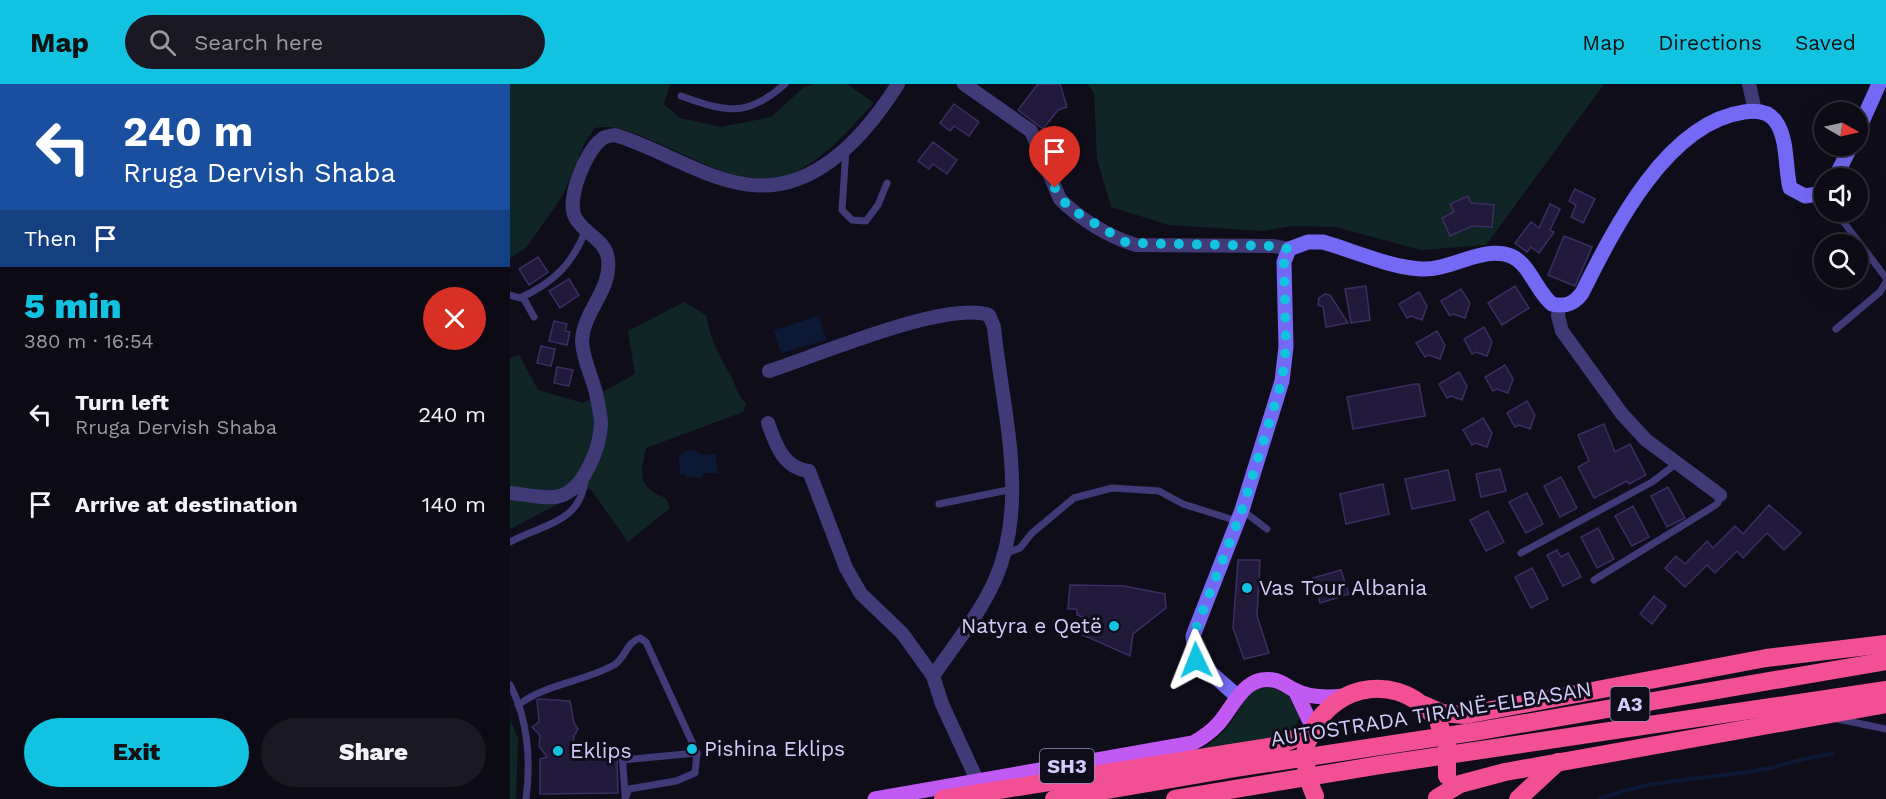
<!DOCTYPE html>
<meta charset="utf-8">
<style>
:root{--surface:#0c0a14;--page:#1a1822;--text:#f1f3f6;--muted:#9a9aa0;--line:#2c2b34;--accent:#11c2e1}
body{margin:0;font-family:"Work Sans",sans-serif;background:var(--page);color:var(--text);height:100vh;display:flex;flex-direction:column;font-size:22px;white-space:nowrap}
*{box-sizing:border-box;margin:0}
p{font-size:20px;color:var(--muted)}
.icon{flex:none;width:33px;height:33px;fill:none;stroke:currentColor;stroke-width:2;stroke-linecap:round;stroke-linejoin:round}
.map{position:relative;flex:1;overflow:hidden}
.drawer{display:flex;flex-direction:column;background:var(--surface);width:510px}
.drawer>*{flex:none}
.hud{background:#1a4fa0;color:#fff;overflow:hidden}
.needle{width:39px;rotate:99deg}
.fabs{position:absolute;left:1304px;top:18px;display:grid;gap:12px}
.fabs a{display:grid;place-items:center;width:54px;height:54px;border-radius:50%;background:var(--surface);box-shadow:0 6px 24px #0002,0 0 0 2px var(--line);font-size:30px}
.pin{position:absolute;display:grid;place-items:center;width:51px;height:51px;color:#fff;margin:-62px -26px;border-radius:50% 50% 50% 0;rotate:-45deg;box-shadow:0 0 6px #0007}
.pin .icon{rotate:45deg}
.me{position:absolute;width:66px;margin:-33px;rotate:358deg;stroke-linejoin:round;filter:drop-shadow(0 0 4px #0008)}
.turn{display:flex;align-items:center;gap:21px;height:126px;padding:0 24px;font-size:27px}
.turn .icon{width:78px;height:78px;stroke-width:2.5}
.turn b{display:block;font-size:42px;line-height:51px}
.then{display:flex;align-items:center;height:57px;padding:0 24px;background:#0003;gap:12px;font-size:22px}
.round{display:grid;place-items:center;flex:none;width:63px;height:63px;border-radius:32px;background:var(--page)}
.head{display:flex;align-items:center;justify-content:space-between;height:102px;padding:0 24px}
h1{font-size:36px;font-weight:800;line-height:45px;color:var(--accent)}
.primary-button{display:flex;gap:12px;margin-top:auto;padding:12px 24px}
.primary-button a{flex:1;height:69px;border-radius:36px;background:var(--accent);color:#111;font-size:24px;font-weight:800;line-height:69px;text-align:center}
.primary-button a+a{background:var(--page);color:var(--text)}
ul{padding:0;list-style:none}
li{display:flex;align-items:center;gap:18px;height:90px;padding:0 24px}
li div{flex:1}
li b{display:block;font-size:22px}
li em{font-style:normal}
header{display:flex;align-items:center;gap:36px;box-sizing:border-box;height:84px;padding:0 30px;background:var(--accent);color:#111}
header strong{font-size:28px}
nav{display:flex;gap:33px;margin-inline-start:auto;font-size:21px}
.search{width:420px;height:54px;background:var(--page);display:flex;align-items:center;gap:15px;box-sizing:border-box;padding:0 21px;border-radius:33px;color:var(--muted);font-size:22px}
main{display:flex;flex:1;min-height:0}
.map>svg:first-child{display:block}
.green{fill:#102525}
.water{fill:#0c1935}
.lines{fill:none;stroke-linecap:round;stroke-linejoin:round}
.stream{stroke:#0c1935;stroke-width:4}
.building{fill:#221a3b;stroke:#3c2e65;stroke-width:1.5}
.lane{stroke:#403b77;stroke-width:7}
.street{stroke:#403b77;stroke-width:14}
.secondary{stroke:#7469f4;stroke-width:15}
.primary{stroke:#c15af3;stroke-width:15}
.highway{stroke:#f24f95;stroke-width:18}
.highway-bridge{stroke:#f24f95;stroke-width:18}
.route{stroke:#11c2e1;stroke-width:10;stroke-dasharray:0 18}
.poi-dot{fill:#11c2e1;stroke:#100d1b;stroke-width:2}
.labels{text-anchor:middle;stroke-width:6;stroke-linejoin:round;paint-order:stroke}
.shield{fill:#100d1b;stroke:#9892b8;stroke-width:1.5}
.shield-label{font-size:20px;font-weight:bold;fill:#d3cbfb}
.poi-label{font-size:21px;fill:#d3cbfb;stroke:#100d1b;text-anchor:start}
.street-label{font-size:21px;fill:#d3cbfb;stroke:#100d1b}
</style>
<header>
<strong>Map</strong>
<div class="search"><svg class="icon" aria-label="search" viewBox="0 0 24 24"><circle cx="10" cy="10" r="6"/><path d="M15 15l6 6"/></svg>Search here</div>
<nav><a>Map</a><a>Directions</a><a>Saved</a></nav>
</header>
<main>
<section class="drawer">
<div class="hud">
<div class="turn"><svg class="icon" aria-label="left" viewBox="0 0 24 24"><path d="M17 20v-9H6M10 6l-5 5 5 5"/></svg><div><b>240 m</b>Rruga Dervish Shaba</div></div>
<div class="then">Then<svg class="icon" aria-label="arrive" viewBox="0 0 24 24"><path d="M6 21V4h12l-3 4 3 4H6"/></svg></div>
</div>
<div class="head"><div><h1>5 min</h1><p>380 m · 16:54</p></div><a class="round" style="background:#d93025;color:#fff"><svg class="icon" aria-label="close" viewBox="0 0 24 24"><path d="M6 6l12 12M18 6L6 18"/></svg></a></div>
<ul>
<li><svg class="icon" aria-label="left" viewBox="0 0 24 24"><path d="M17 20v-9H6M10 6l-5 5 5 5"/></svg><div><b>Turn left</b><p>Rruga Dervish Shaba</p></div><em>240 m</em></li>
<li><svg class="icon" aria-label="arrive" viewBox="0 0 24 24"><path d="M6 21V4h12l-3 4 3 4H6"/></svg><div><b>Arrive at destination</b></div><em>140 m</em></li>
</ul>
<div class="primary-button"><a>Exit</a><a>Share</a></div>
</section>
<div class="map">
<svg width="1376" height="715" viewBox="0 0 1376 715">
<rect width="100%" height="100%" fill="#100d1b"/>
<g class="green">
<path d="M0,0H160L154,20L170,34L211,43L261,33L294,3L304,0H337L364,19C334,51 294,101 245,95C211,91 177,71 146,58C125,50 107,40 85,44L75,58L53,111L16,164L0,174Z"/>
<polygon points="577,0 1094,0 976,161 911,166 825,143 780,142 753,147 659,141 601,123 587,75 584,9"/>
<path d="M174,218L196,231C201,258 206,263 218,287C225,299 227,309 236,320L233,328L136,364C130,391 127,403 156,414L160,424L118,458L80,404L0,445V274L9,271L28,306L73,319L125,290L118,247Z"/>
<path d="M752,602C770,603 788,614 790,634L781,649L772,653L686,668C701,660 712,651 722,637C732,623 735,609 752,602Z"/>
<polygon points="0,635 8,654 6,715 0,715"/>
</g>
<g class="water">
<polygon points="309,232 316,256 271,269 264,246"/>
<polygon points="185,366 193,371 206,370 207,389 194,389 190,394 186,394 184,392 178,394 174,390 170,390 169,372 177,367"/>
</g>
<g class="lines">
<path class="stream" d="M1090,715C1144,693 1203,696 1260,684C1281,679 1301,672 1322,670"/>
</g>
<g class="building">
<polygon points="528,0 550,0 557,23 548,26 533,45 508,26"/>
<polygon points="444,20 469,38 459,52 444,42 440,47 430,39"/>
<polygon points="423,58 447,76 437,90 423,80 419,85 408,77"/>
<polygon points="1065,105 1085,115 1073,139 1061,133 1066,121 1059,117"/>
<polygon points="958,112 961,119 984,121 982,143 962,142 940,152 932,134 944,128 940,120"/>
<polygon points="1040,120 1050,125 1040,146 1044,148 1029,169 1021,163 1017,168 1005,159 1021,138 1029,144"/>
<polygon points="1054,152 1082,163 1065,202 1038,191"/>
<polygon points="28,173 38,188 19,201 9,185"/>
<polygon points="59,195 69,211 50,224 39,207"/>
<polygon points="856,202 860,236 841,239 835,205"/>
<polygon points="1005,202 1019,224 992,241 978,219"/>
<polygon points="951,205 960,219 955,234 943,230 940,232 931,217"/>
<polygon points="909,208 917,222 912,236 901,232 897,234 889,220"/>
<polygon points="815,210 820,211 838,239 816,243 813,223 808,221 809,214"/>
<polygon points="44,237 57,240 55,247 60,248 57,261 39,257"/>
<polygon points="974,243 982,258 977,272 966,268 962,270 954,255"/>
<polygon points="927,247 935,261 930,275 919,271 915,273 906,259"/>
<polygon points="31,262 45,265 41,282 27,279"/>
<polygon points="995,281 1003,295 998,309 987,305 983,307 975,293"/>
<polygon points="47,283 63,286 59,302 44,299"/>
<polygon points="949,288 957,302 952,316 941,312 937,314 929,300"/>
<polygon points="905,300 909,300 915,332 843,345 837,313"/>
<polygon points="1017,317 1025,331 1020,345 1009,341 1005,343 997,329"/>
<polygon points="973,334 982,349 977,363 965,359 962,361 953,346"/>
<polygon points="1094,340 1105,368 1120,360 1136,391 1119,400 1117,397 1084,414 1068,383 1079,377 1068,351"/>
<polygon points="990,385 996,407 971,413 966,390"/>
<polygon points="938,386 945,416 902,425 895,395"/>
<polygon points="1051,393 1067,424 1050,433 1034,402"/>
<polygon points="873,400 879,430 836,440 830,410"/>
<polygon points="1158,403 1175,434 1157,443 1141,412"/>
<polygon points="1017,409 1033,440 1016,449 999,418"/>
<polygon points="1259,421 1291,449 1274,466 1257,449 1233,474 1227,467 1205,489 1197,481 1175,503 1155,484 1166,472 1175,480 1197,457 1203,464 1225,442 1233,450"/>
<polygon points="1123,422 1139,453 1122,462 1105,432"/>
<polygon points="978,427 994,458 976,467 960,436"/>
<polygon points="1088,444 1104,475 1087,484 1071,453"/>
<polygon points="1047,466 1051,473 1058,469 1071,493 1053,502 1037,471"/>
<polygon points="728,476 750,476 747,532 759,569 734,575 723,544"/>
<polygon points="1022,484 1038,515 1021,524 1005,493"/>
<polygon points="831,486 839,510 810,519 803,494"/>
<polygon points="560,501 614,502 655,510 656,524 623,550 620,572 573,551 576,534 567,531 567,525 558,525"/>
<polygon points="1144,512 1156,522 1142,540 1130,530"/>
<polygon points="29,615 60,617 64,639 68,645 64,652 62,669 67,673 107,674 108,709 30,710 30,675 37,673 29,662 30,651 22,643 29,638 27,616"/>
</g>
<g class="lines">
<g class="lane">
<path d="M171,12C216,28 237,34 275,0"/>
<polyline points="336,65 332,126 342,136 356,137 368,121 377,99"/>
<polyline points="1326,128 1376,194"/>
<path d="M0,211L10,214C43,199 63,180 76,145"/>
<polyline points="13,213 24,233"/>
<polyline points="1326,245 1370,208 1376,198"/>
<polyline points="429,420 503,405"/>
<polyline points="732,426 757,445"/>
<path d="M0,458C32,440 70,440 75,396"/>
<polyline points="1011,469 1142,398 1166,380"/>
<polyline points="494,470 510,464 522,449 564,414 602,404 649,407 673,420 727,437"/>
<polyline points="1084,496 1201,424 1208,419 1210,411"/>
<path d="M0,601C18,634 21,678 16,715"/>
<path d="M8,621C38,599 73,598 104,581C115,574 117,558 130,554L136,558L187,669L185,689L166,697L119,705L115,715"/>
<polyline points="1328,635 1376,645"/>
<polyline points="67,667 112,668 115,711"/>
<polyline points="112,676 187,669"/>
</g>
<g class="street">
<path d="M454,0L521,47L550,115C568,134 601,154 626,161L764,162L779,165"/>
<polyline points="1239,0 1245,27"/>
<polyline points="1049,222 1048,232 1052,247 1112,330 1136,356 1210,411"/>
<path d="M259,287C306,272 436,216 479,231L484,243C492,325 520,417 485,496C470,530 444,561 423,592L432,620L467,696"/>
<path d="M258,339C266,361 273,384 299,387L336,484L351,510L392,549L423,592"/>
<path d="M0,409C15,410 35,416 50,412C74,405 90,364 91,340C91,331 88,319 86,309C82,292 72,274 72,256C74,226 102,206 98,175C95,154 73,150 65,133C56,115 76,66 92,55C95,52 100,52 105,51C145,63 183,88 224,98C298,117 352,57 388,0"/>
</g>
<g class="secondary">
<polyline points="1347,49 1369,0"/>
<polyline points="1325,94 1341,62"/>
<path d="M727,612L686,576L683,552L732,426L772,297L776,263L774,178L779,165L798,158H813C844,167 879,183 911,185C941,187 972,161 1001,172C1020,180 1026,207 1042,220C1055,223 1064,220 1072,209C1103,147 1156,39 1234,28C1246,26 1259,27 1266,38C1278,55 1275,84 1280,104L1295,112L1314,109"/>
</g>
<g class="primary">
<polyline points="785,606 803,644"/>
<path d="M365,715L683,659C694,653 701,648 709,639C724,622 734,591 763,596C771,597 777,602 784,606C800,614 817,614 834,612"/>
</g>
<g class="highway">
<polyline points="914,621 932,629 955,631 1256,574 1376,560"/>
<path d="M798,657C816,603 881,586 921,629"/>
<polyline points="927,714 950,700 995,688 1376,620"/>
<polyline points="433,715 770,661 801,647"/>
<polyline points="544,715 726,684 969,647 1376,577"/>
<polyline points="665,715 870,681 1376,606"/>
<polyline points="1008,715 1048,678"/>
</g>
<g class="highway-bridge">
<polyline points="929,640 937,661 937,692"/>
<path d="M796,662C795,681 797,695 805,712"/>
</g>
</g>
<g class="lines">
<polyline class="route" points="545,104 558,123 617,159 764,162 779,165 774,178 776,263 772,297 732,426 683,552 686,576"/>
</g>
<g class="poi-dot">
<circle cx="737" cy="504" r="6"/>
<circle cx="604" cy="542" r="6"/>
<circle cx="182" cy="665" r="6"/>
<circle cx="48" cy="667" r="6"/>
</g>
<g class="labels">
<g class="shield">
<rect x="1100.5" y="603" width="39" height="34" rx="4.5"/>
<rect x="530" y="665" width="54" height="34" rx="4.5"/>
</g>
<g class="shield-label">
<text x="1120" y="627">A3</text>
<text x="557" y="689">SH3</text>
</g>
<g class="poi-label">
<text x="749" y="511">Vas Tour Albania</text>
<text x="592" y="549" text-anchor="end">Natyra e Qetë</text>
<text x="194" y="672">Pishina Eklips</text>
<text x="60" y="674">Eklips</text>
</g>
<g class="street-label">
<text transform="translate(921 630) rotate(-9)" y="7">AUTOSTRADA TIRANË-ELBASAN</text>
</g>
</g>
</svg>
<div class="fabs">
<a><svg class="needle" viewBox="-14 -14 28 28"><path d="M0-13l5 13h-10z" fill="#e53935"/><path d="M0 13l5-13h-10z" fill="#9a9aa0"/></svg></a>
<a><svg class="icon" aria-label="sound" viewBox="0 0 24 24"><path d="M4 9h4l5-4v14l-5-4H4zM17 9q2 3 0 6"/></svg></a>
<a><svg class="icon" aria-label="search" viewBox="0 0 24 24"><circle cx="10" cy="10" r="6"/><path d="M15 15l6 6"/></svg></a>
</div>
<div class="pin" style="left:545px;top:104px;background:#d93025"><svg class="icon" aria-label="arrive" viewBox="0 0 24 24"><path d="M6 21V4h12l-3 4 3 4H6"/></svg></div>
<svg class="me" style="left:686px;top:576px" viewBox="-20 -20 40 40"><path d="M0-17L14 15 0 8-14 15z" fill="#11c2e1" stroke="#fff" stroke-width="4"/></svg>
</div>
</main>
